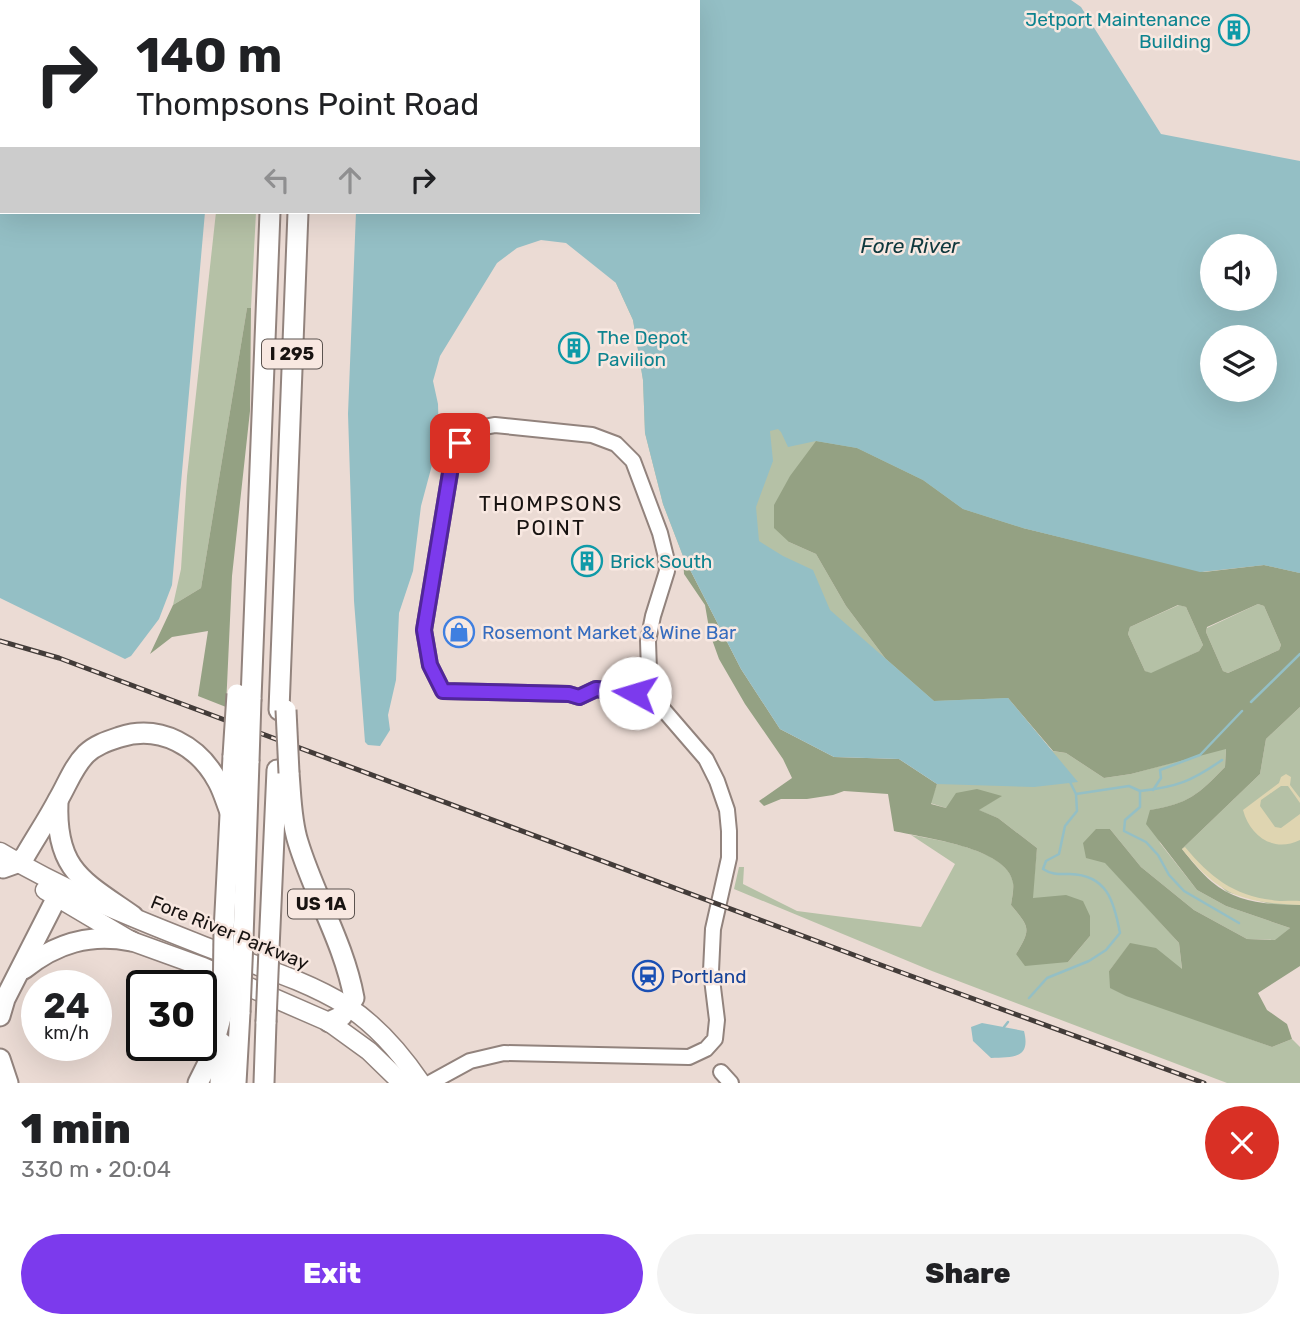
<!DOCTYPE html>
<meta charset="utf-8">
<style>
:root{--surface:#fff;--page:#f2f2f2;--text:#202124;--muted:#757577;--accent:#7c3aed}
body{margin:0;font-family:Rubik,sans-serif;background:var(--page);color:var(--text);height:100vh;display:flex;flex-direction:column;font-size:26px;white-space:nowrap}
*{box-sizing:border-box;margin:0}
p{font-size:23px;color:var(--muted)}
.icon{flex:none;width:38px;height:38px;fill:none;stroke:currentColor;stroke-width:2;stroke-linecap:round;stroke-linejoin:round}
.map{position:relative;height:1083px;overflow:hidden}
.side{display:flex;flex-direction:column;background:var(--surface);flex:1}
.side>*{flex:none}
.guide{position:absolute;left:0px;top:0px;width:700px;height:214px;box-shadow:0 7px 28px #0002;background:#fff;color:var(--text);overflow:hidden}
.buttons{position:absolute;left:1200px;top:234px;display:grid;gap:14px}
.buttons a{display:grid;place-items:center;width:77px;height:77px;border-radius:50%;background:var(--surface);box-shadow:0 7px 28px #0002;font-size:35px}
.speed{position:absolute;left:21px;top:970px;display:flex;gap:14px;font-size:35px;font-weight:700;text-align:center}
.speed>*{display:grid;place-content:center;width:91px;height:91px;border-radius:50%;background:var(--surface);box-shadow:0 7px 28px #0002;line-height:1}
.speed small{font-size:18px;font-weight:400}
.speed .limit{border:4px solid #111;border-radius:10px;background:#fff;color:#111}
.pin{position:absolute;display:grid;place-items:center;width:60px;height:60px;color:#fff;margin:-30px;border-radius:14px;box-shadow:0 4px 10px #0006}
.me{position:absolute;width:77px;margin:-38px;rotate:276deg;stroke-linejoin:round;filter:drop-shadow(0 0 5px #0008)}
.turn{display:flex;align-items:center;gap:24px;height:147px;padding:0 21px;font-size:32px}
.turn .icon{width:91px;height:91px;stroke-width:2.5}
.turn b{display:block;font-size:49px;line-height:60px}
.lanes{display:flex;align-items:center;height:66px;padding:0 21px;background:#0003;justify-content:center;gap:35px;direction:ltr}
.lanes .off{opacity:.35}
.round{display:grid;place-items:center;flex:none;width:74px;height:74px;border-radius:37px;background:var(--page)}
.headline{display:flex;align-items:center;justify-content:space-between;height:119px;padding:0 21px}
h1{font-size:42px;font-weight:800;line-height:52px}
.primary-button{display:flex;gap:14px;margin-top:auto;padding:14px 21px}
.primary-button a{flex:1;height:80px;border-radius:42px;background:var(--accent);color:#fff;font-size:28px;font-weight:800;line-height:80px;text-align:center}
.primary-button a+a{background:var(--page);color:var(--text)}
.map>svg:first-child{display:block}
.green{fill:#b5c1a6;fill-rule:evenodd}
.forest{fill:#94a183;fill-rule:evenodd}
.sand{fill:#dfd5b1}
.water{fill:#94bfc5;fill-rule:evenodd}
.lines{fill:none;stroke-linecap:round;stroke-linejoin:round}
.stream{stroke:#94bfc5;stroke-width:2.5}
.minor-casing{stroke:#92837d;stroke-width:18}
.major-casing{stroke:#92837d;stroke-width:21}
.highway-casing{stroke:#92837d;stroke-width:23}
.minor{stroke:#fff;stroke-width:14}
.major{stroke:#fff;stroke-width:18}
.highway{stroke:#fff;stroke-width:19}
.rail-casing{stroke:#433c39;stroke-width:5}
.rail{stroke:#f8e8e1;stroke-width:2.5;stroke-dasharray:8;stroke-linecap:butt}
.highway-bridge-casing{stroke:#92837d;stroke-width:23;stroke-linecap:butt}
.highway-bridge{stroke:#fff;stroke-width:19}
.route-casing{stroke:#51269a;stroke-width:18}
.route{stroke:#7c3aed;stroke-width:12}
.labels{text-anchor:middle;stroke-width:5;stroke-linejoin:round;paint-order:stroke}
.shield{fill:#f8e8e1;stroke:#5b534f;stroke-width:2}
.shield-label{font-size:18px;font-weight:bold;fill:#181311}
.culture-label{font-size:19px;fill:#0d838f;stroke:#f8e8e1;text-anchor:start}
.shop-label{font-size:19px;fill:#366cbe;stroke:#f8e8e1;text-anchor:start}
.street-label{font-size:19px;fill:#181311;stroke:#f8e8e1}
.transit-label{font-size:19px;fill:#164399;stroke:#f8e8e1;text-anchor:start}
.water-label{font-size:21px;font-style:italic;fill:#0f393e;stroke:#f8e8e1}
.neighbourhood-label{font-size:21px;letter-spacing:2px;fill:#181311;stroke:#f8e8e1}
</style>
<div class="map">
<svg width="1300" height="1083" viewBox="0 0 1300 1083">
<rect width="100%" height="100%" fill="#ebdbd4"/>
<g class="green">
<polygon points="216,212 256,212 251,308 247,308 201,588 173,605 181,569 187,476"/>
<path d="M616,283L1300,322V573L1264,565L1200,572L1023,528L789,542L816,554L846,606L885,658L1008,698L1052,751L1066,753L1104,778L1131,774L1226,748L1225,767C1199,794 1188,804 1151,810L1160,843L1197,890L1226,906L1290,928L1276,940L1247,939L1194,910L1141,867L1110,829L1105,862L1179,943L1182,970L1130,944L1109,971L1200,1021L1272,1047L1292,1039L1300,1047V1083H1227L932,971L734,889L739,867H744L743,884L797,911L921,927L955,864L911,835C938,840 1007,850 1013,882C1014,889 1012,898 1011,905C1029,927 1032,928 1016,954L1068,962L1090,936L1032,898L1037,848L998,818L978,810L1001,796L946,808L930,803L937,784L683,556L663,504L645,433L643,380L633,320ZM1213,338H1265V390H1213Z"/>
<polygon points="1258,604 1264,606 1281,645 1279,650 1228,673 1223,671 1206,632 1207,628"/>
<polygon points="1179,605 1186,607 1203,645 1199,651 1151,674 1145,671 1128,634 1130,627"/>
<polygon points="1300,707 1300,905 1274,905 1227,892 1182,849 1260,774 1266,739"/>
</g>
<g class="forest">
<polygon points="247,308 251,308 250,411 232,576 226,707 198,696 208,631 172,637 150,654 173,605 201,588"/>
<path d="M816,441L857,448L923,480L963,509L1023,528L1204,572L1264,565L1300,573V707L1266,739L1260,774L1182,849C1191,860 1201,873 1212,882C1236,903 1270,905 1300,905V966L1258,993L1267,1010L1287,1024L1292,1039L1272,1047L1126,996L1110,988L1109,971L1130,943L1156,948L1182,969L1179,943L1105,863L1086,858L1083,843L1096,829H1110L1141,867L1194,910L1247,939L1275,940L1290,928L1226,906L1197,890L1146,824L1150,810C1188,804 1199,794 1225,767L1226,749L1131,774L1104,778L1066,753L1053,751L1008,698L934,701L885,658L846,606L816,554L789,542L774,528V505L790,476ZM1258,604L1264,606L1281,645L1279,650L1228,673L1223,671L1206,632L1207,627ZM1178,605L1186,607L1203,645L1199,651L1151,673L1145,671L1128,634L1130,627Z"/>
<path d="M683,556L741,669L780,729L834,757L899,759L937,784L931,804L946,808L956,793L977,789L1002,796L979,810L998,818L1037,848L1033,898L1066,895L1083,901L1090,916V936L1068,962L1025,966L1016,954C1032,928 1029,927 1011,905C1012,898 1014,889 1013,883C1008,847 923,838 894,831L888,794L844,791L833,795L807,799H781L764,806L759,801L792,778L783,759L745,704L719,659L710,634L705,605L684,574Z"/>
</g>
<g class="sand">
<path d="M1286,774L1291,777L1290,785L1300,798V803L1288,786H1281L1261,800L1260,806L1275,827L1281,828L1300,814V840C1273,853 1250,836 1243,810L1279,783L1281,777Z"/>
<path d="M1185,847C1209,876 1234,896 1272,900C1281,902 1291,900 1300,901V905C1241,902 1220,896 1182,849Z"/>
</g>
<g class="water">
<polygon points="0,0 216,0 2,2 2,212 205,212 172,585 159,619 131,656 125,659 0,598"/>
<path d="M365,0H1071L1081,7L1161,134L1300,161V573L1264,565L1200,572L1023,528L963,509L923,480L857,448L816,441L788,447L781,432L778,429L770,431L773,461L756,507L759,541L783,556L813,570L830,610L934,701L1008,698L1078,782L1034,787L937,784L899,759L834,757L780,729L741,669L683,556L663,504L645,433L643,380L633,320L616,283L566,243L541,240L517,248L497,263L440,356L433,381L438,404L439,439L421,506L413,571L399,613L396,680L388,715L390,730L380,746L368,745L365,742L354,601L348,414L356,212H698V2H365ZM1213,247H1265V299H1213ZM1213,338H1265V390H1213Z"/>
<path d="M982,1023L1024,1031C1031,1059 1013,1057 991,1058L973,1041L971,1027Z"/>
</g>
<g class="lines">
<g class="stream">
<polyline points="1251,702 1300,654"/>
<polyline points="1153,790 1161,778 1160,770 1200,755 1242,711"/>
<path d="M1140,791C1177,787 1192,781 1222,760"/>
<polyline points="1076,794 1129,786 1140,791 1140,807 1125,820 1124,831 1146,842 1158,855 1169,875 1184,891 1239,923"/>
<path d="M1029,998L1047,978L1089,961L1106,950L1120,933C1114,901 1107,875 1070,874C1059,874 1052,875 1043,869L1046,861L1059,854L1065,826L1077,811L1076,794L1070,782"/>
<polyline points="1004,1027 1008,1022"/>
</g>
<g class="minor-casing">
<g id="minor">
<polyline points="721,1072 731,1083"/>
<path d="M430,1083L470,1061L504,1053L689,1057L706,1049L715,1039L717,1020L711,971L713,929L729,858V831L727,810L717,781L706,759L662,708L656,696L649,671L648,641L653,616L667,571L666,557L660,533L633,461L616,444L592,435L495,425C471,428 462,440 452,461L424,630L430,665L443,691L569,694L579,697L596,689L656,696"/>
</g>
</g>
<g class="major-casing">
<g id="major">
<path d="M0,852C61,889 128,916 194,942C245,963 301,977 347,1006C376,1025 402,1055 421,1083"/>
<polyline points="45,890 131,941 203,967 329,1022 369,1051 402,1083"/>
</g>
</g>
<g class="highway-casing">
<g id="highway">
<polyline points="279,2 279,0"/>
<polyline points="306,2 306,0"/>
<polyline points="251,699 270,212"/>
<polyline points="279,710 298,212"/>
<path d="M289,773C291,795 291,820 298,842C314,895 344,943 354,998L342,1016L329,1022"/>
<path d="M58,801C55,870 83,881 133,916"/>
<path d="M3,868L17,863L25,856C36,837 48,819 58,800C67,785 73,767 86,754C95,745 108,741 120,737C160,724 199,746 218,782C223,791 226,802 230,812"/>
<polyline points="224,932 233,756"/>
<polyline points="243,939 249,761"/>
<polyline points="269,949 277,770"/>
<path d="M24,969C56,943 90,933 131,941"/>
<polyline points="0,1016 5,999 57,897 60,886"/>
<polyline points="0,1059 8,1083"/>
<polyline points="198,1083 210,1059 223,1010"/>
<polyline points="220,1083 222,1043"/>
<polyline points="236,1083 240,1012"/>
<polyline points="264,1083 266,1022"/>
</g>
</g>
<use href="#minor" class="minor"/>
<use href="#major" class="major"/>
<use href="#highway" class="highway"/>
<g class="rail-casing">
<polyline id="rail" points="0,641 59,658 870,961 1204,1083"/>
</g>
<use href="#rail" class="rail"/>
<g class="highway-bridge-casing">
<g id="highway-bridge">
<polyline points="286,710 289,773"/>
<polyline points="233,756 237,694"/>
<polyline points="249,761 251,699"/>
<polyline points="223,1010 224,932"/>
<polyline points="240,1012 243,939"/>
<polyline points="266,1022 269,949"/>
</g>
</g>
<use href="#highway-bridge" class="highway-bridge"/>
</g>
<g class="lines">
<g class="route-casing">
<polyline id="route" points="460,443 452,461 424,630 430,665 443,691 569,694 579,697 596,689 635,693"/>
</g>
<use href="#route" class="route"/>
</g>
<defs>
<g id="building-ring" transform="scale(1.575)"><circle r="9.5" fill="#f8e8e1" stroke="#0f9aa8" stroke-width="1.5"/><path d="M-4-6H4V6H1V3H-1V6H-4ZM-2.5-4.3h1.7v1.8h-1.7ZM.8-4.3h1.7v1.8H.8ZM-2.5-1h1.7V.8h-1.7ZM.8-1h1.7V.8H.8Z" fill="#0f9aa8"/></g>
<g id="shop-ring" transform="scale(1.575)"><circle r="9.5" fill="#f8e8e1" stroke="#3f7fe0" stroke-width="1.5"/><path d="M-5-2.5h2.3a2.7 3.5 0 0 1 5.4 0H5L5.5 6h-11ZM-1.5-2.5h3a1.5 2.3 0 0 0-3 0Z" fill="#3f7fe0"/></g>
<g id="station-ring" transform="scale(1.575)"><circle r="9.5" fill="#f8e8e1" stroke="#1a4fb4" stroke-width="1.5"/><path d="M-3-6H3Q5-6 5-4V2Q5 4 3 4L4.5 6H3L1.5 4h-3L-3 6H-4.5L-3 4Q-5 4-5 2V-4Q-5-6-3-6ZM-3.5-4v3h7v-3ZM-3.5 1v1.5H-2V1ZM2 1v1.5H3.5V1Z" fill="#1a4fb4"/></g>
</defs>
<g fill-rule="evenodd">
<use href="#building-ring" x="1234" y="30"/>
<use href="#building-ring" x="574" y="348"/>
<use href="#building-ring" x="587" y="561"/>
<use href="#shop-ring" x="459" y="632"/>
<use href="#station-ring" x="648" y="976"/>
</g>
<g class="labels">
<g class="shield">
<rect x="262" y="339.5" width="60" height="29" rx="5"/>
<rect x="288" y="889.5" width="66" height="29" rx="5"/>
</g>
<g class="shield-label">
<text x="292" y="360">I 295</text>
<text x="321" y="910">US 1A</text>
</g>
<g class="culture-label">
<text x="1211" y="26" text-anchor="end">Jetport Maintenance<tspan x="1211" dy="22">Building</tspan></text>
<text x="597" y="344">The Depot<tspan x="597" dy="22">Pavilion</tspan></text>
<text x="610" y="568">Brick South</text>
</g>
<g class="shop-label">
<text x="482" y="639">Rosemont Market &amp; Wine Bar</text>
</g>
<g class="street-label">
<text transform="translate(230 932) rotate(22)" y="7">Fore River Parkway</text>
</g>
<g class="transit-label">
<text x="671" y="983">Portland</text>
</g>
<g class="water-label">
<text x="910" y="253">Fore River</text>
</g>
<g class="neighbourhood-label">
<text x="551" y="511">THOMPSONS<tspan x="551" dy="24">POINT</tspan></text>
</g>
</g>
</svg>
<div class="buttons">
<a><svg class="icon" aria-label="sound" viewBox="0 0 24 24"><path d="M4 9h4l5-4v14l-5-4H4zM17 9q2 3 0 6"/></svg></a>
<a><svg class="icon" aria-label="layers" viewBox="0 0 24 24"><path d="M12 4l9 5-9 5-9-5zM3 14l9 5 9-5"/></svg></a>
</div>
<div class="speed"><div>24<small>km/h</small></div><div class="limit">30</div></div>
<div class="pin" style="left:460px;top:443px;background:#d93025"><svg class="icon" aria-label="arrive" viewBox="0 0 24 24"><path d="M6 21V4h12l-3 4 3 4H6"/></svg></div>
<svg class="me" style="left:635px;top:693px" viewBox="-20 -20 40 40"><circle r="19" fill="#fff"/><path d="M0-13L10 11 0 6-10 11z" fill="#7c3aed"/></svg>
<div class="guide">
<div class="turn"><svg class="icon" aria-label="right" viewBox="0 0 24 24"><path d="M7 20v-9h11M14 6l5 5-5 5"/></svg><div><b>140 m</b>Thompsons Point Road</div></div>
<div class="lanes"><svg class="icon off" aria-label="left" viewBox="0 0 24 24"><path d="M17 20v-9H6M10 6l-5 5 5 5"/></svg><svg class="icon off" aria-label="ahead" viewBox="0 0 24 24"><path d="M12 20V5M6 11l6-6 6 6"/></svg><svg class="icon" aria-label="right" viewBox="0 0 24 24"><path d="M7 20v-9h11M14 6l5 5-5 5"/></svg></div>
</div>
</div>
<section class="side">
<div class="headline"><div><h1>1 min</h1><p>330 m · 20:04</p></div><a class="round" style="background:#d93025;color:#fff"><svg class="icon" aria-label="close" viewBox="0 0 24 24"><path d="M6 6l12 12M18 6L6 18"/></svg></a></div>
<div class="primary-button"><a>Exit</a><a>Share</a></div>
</section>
